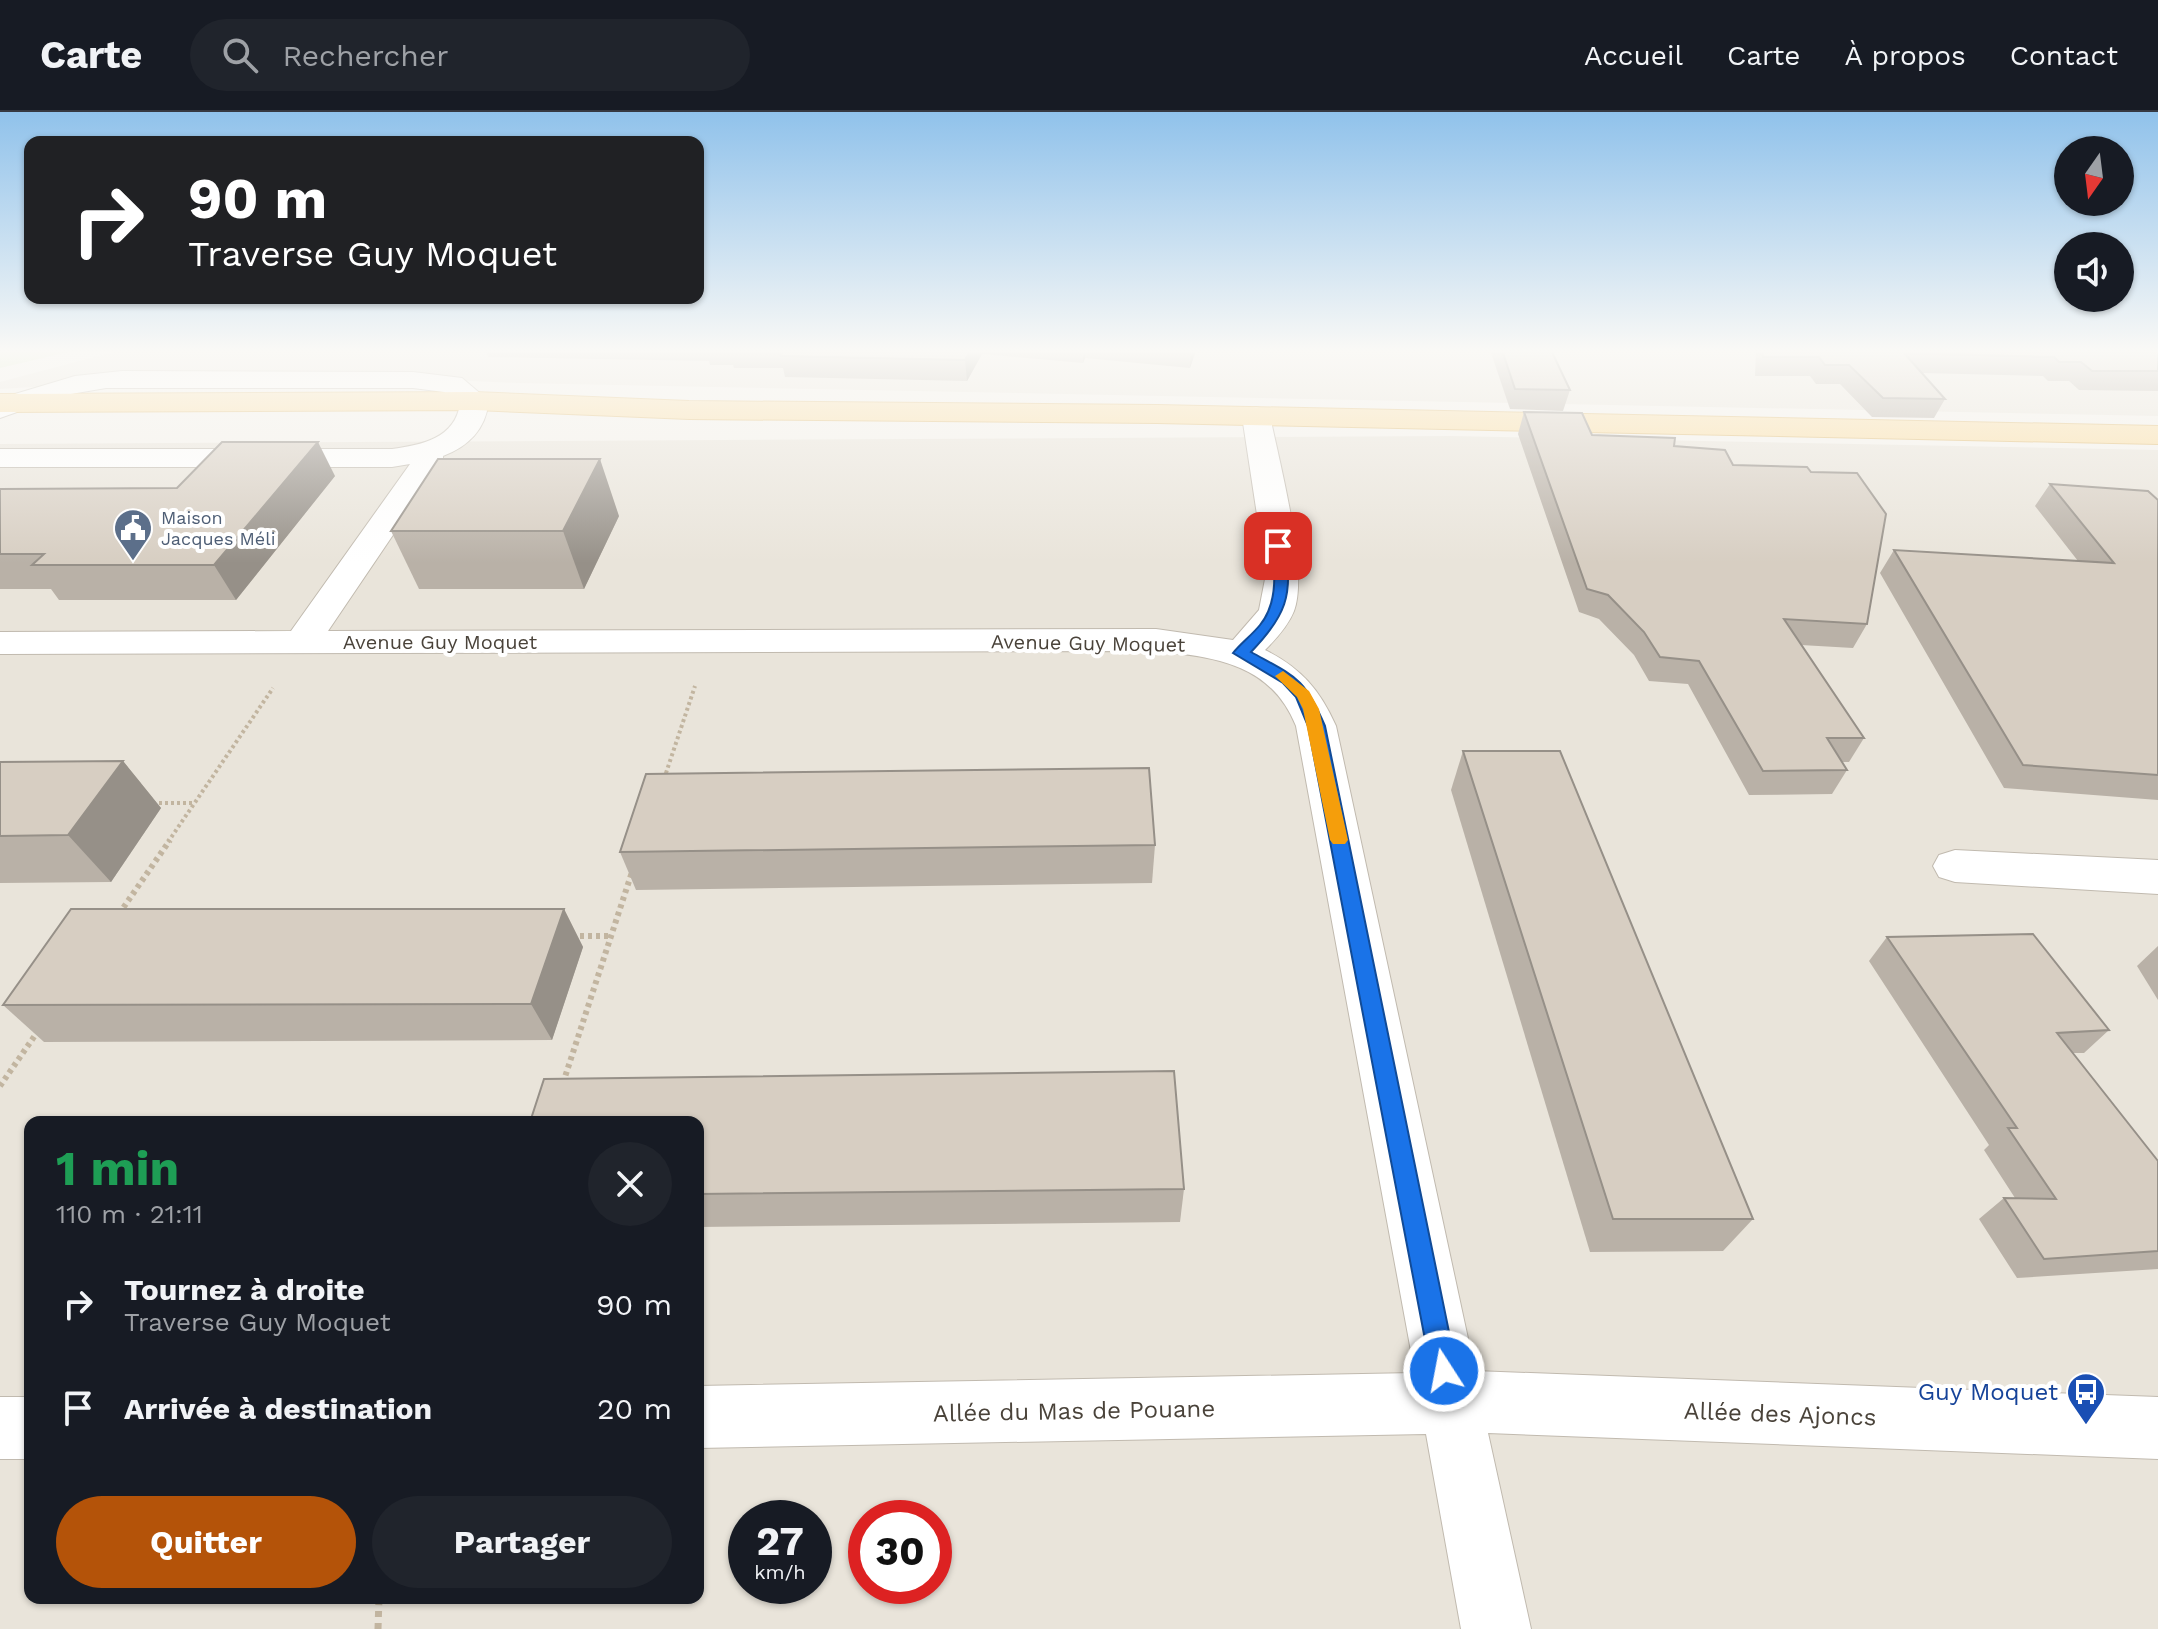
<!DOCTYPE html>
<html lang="fr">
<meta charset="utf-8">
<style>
:root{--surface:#171b24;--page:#20242c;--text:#f1f3f6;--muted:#9ea1a6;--line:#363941;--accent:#b45309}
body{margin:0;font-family:"Work Sans",sans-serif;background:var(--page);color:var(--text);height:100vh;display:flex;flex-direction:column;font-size:30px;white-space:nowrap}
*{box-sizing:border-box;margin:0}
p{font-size:26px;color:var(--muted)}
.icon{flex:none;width:44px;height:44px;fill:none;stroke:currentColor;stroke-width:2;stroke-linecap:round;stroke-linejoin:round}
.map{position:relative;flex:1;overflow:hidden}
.panel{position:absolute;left:24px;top:1004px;width:680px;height:488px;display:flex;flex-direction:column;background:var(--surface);border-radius:16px;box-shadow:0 2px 6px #0004}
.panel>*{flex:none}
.top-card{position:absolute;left:24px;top:24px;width:680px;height:168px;border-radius:16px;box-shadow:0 2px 6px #0004;background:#202124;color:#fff;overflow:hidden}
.needle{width:52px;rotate:194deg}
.fabs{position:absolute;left:2054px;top:24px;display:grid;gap:16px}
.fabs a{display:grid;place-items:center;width:80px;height:80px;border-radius:50%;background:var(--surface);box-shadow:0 2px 6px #0004;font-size:40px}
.speed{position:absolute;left:728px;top:1388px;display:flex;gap:16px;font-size:40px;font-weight:700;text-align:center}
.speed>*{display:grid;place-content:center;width:104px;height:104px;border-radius:50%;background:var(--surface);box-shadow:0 2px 6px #0004;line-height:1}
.speed small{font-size:20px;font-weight:400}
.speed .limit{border:12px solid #d22;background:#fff;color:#111}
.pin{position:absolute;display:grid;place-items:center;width:68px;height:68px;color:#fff;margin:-34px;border-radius:16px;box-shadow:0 4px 12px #0006}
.me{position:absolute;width:88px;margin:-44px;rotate:349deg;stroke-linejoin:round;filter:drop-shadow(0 0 6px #0008)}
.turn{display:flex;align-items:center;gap:28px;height:168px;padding:0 32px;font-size:36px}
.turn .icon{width:104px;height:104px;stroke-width:2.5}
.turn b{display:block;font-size:56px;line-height:68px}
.round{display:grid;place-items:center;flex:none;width:84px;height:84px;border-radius:42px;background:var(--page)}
.headline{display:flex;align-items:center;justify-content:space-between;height:136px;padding:0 32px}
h1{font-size:48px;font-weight:700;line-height:60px;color:#1e9e55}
.primary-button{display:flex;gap:16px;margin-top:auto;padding:16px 32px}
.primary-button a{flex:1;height:92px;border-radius:48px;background:var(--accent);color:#fff;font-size:32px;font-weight:700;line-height:92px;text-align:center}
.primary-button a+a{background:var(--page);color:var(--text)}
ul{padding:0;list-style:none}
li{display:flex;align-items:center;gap:24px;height:104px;padding:0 32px}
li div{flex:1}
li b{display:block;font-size:30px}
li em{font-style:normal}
header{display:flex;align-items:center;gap:48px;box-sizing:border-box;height:112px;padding:0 40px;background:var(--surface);border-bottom:2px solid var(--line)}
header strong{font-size:38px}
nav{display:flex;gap:44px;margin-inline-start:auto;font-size:28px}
.search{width:560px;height:72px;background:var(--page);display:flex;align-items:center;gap:20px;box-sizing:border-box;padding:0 28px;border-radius:44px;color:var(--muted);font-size:30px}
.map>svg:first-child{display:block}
.residential{fill:#e9e4da;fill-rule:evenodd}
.green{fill:#d4e8b7}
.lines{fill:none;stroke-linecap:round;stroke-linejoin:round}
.minor-casing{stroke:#c1baaf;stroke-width:2}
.major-casing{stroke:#e0ba6f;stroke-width:2}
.path-far2{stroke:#c2b5a0;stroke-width:4;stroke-dasharray:3 3;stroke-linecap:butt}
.path-far1{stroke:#c2b5a0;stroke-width:6;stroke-dasharray:4 4;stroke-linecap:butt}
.path{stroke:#c2b5a0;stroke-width:7;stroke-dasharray:6 6;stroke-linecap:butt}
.minor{fill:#fff;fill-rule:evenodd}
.major{fill:#fbdda0;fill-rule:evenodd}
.wall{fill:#b9b1a7}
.shaded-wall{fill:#969088}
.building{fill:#d7cec2;stroke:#969088;stroke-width:2}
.route{fill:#1a73e8;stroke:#114b97;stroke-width:2}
.slow{fill:#f59e0b}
.labels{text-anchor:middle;stroke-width:8;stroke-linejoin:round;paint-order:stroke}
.far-service-label{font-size:18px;fill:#4e5e75;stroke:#fff;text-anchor:start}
.street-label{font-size:20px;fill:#4a433a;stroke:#fff}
.near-transit-label{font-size:24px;fill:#164399;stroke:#fff;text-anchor:end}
.near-street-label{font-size:24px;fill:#4a433a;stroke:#fff}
</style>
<header>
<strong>Carte</strong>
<div class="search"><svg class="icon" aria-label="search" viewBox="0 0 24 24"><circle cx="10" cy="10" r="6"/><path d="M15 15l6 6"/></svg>Rechercher</div>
<nav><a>Accueil</a><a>Carte</a><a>À propos</a><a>Contact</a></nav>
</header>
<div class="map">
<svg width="2158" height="1517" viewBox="0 0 2158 1517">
<rect width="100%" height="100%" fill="#f5f2ec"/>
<g class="residential">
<polygon points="121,238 2158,238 2158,304 518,271 276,260 0,277 0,270"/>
<path d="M1451,324L2158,338V1517H0V332ZM30,1010H698V1486H30ZM746,1406H814V1474H746ZM866,1406H934V1474H866Z"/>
</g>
<polygon class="green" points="0,238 77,238 0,256"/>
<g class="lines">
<g class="minor-casing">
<g id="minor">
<path d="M122,259L413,260L462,266L489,289C485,318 469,334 443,344V349L328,519L1156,517L1233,528L1259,498L1266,462L1242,304L1246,298L1256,295L1266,298L1270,304C1279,349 1309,460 1294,499C1288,514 1276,527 1265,538C1301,556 1320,578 1336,614L1475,1259L2158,1285V1347L1488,1321L1531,1517H1461L1426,1322L698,1336V1274L1415,1261L1296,614C1271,552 1216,545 1156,539L0,542V520L291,519L410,352L392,355H0V337H392C422,333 455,326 460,292L444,280L413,276H106L65,283L0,306V287L5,285L75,264Z"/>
<polygon points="1955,738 2158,748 2158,782 1955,770 1939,765 1933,754 1939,743"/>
<rect x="0" y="1285" width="30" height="62"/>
</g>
</g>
<g class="major-casing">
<polygon id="major" points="475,280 689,289 1157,293 2158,314 2158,332 1157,311 689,307 475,298 0,300 0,282"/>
</g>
<g class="path-far2">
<polyline points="664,667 695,574"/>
<polyline points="153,691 194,691"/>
<polyline points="168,730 273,576"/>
</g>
<g class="path-far1">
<polyline points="119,802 170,728"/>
<polyline points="572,824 611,824"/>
<polyline points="563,971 632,760"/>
<polyline points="0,974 38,919"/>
</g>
<polyline class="path" points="378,1517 379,1486"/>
<use href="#minor" class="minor"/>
<use href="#major" class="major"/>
</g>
<g class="wall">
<polygon points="485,238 1196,238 1190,256 1085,246 1083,251 982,242 967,269 785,265 783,256 734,256 733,253 710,253 709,249 488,245"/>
<polygon points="1490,238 1551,238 1570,278 1563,299 1510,297"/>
<polygon points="1756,238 2158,238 2158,279 2079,278 2069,269 2048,269 2043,264 1922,261 1945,287 1934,306 1872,305 1840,272 1816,272 1810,264 1755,264"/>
<polygon points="1524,300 1592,323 1674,334 1733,353 1867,512 1853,536 1801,533 1864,626 1849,650 1842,650 1847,658 1832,682 1749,683 1688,572 1649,569 1634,543 1599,507 1579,500 1518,322"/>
<polygon points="335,364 236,488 59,488 51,477 0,477 0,377 177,376"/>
<polygon points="2050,372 2158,388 2158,688 2004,676 1880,461 1894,438 2078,449 2035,394"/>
<polygon points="619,404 584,477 419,477 391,419"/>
<polygon points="1463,639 1753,1107 1723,1139 1590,1140 1451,678"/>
<polygon points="123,649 161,696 111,770 0,771 0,650"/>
<polygon points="1155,733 1152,771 636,778 620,740"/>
<polygon points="564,797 583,835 552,928 44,930 3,893"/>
<polygon points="1887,825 2109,918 2084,941 2073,941 2158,1049 2158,1157 2017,1166 1979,1107 2004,1086 2015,1086 1984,1038 1989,1033 1869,849"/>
<polygon points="2158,834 2158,888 2137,854"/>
<polygon points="698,1010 1184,1077 1180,1110 698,1115"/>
</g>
<g class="shaded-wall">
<polygon points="971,238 982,238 982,242 967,269 965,248"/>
<polygon points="1083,238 1085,238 1085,246 1083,251"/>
<polygon points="1191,238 1196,238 1190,256"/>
<polygon points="318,330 335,364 236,488 214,453"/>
<polygon points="600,347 619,404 584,477 563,419"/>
<polygon points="123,649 161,696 111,770 68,723"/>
<polygon points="564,797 583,835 552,928 531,892"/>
</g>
<g class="building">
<polygon points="782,238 971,238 965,248 781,244"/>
<polygon points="1502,238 1551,238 1570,278 1515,277"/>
<polygon points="1763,238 2158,238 2158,259 2092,259 2081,250 2059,250 2054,245 1904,241 1945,287 1883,286 1849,253 1825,253 1819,245 1763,245"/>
<polygon points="1524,300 1582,301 1592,323 1675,326 1674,334 1725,338 1733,353 1807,355 1811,360 1857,361 1886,402 1867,512 1784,507 1864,626 1827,626 1847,658 1763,659 1699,549 1660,545 1644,520 1608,483 1587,477"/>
<polygon points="222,330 318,330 214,453 32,453 44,442 0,442 0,377 177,376"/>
<polygon points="438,347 600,347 563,419 391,419"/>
<polygon points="2050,372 2148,379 2158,388 2158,663 2023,653 1894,438 2114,451"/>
<polygon points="1463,639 1560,639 1753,1107 1613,1107"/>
<polygon points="123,649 68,723 0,724 0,650"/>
<polygon points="1149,656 1155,733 620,740 646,662"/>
<polygon points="71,797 564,797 531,892 3,893"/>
<polygon points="2033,822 2109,918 2057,921 2158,1049 2158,1139 2044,1147 2004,1086 2056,1087 2008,1016 2017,1016 1887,825"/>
<polygon points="1174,959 1184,1077 698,1082 698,1010 530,1010 544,967"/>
</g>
<linearGradient id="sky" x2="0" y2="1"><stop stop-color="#90c2eb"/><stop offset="0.53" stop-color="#faf9f6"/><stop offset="1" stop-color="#faf9f6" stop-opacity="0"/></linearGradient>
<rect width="2158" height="451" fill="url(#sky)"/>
<path class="route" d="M1278,429L1285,434C1294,483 1285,505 1251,540C1296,565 1304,565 1325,614L1457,1259L1453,1267L1444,1271L1435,1267L1431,1259L1308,614L1296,585L1283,571L1233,541C1241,531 1252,523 1260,513C1278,491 1276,460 1271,434Z"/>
<polygon class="slow" points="1283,559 1309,579 1319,597 1348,728 1345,732 1333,732 1330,728 1303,597 1297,585 1275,564"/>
<defs>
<g id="civic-pin" transform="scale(2)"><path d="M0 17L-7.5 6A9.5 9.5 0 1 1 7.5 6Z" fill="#5c6f8a" stroke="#fff"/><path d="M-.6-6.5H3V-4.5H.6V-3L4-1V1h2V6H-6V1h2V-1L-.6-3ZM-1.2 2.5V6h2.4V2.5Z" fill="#fff"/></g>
<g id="bus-pin" transform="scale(2)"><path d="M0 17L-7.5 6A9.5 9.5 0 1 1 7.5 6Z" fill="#1a4fb4" stroke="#fff"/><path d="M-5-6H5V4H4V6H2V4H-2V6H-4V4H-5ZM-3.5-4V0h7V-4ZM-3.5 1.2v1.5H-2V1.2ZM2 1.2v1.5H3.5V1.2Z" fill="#fff"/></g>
</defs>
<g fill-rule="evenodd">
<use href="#civic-pin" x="133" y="416"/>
<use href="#bus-pin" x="2086" y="1280"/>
</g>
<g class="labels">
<g class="far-service-label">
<text x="161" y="412">Maison<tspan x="161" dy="21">Jacques Méli</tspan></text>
</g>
<g class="street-label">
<text x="440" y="537">Avenue Guy Moquet</text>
<text transform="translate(1088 531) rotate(1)" y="7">Avenue Guy Moquet</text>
</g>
<g class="near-transit-label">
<text x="2058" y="1288">Guy Moquet</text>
</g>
<g class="near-street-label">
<text transform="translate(1074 1299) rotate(-1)" y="8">Allée du Mas de Pouane</text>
<text transform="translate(1780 1302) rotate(2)" y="8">Allée des Ajoncs</text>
</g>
</g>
</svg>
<div class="fabs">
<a><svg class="needle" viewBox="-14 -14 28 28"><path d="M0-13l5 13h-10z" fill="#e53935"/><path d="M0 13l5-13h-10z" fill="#9ea1a6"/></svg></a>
<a><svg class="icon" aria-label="sound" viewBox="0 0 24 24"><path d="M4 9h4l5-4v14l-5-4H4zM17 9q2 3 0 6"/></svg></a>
</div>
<div class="speed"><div>27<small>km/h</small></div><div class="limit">30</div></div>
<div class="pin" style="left:1278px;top:434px;background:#d93025"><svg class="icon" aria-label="arrive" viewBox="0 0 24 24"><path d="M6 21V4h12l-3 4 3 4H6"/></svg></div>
<svg class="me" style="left:1444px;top:1259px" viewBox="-20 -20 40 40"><circle r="17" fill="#1a73e8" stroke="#fff" stroke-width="3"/><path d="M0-11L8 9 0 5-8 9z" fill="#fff"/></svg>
<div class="top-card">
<div class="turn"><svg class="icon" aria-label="right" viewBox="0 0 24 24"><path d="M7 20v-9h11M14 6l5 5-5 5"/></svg><div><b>90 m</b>Traverse Guy Moquet</div></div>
</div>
<section class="panel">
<div class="headline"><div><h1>1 min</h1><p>110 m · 21:11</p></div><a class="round"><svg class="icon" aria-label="close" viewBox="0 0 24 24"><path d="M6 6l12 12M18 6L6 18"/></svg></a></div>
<ul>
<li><svg class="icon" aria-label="right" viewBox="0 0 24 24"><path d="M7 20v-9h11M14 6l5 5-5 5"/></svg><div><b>Tournez à droite</b><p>Traverse Guy Moquet</p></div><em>90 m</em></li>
<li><svg class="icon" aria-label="arrive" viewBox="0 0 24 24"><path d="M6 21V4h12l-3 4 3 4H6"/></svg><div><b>Arrivée à destination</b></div><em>20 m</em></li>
</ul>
<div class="primary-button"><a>Quitter</a><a>Partager</a></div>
</section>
</div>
